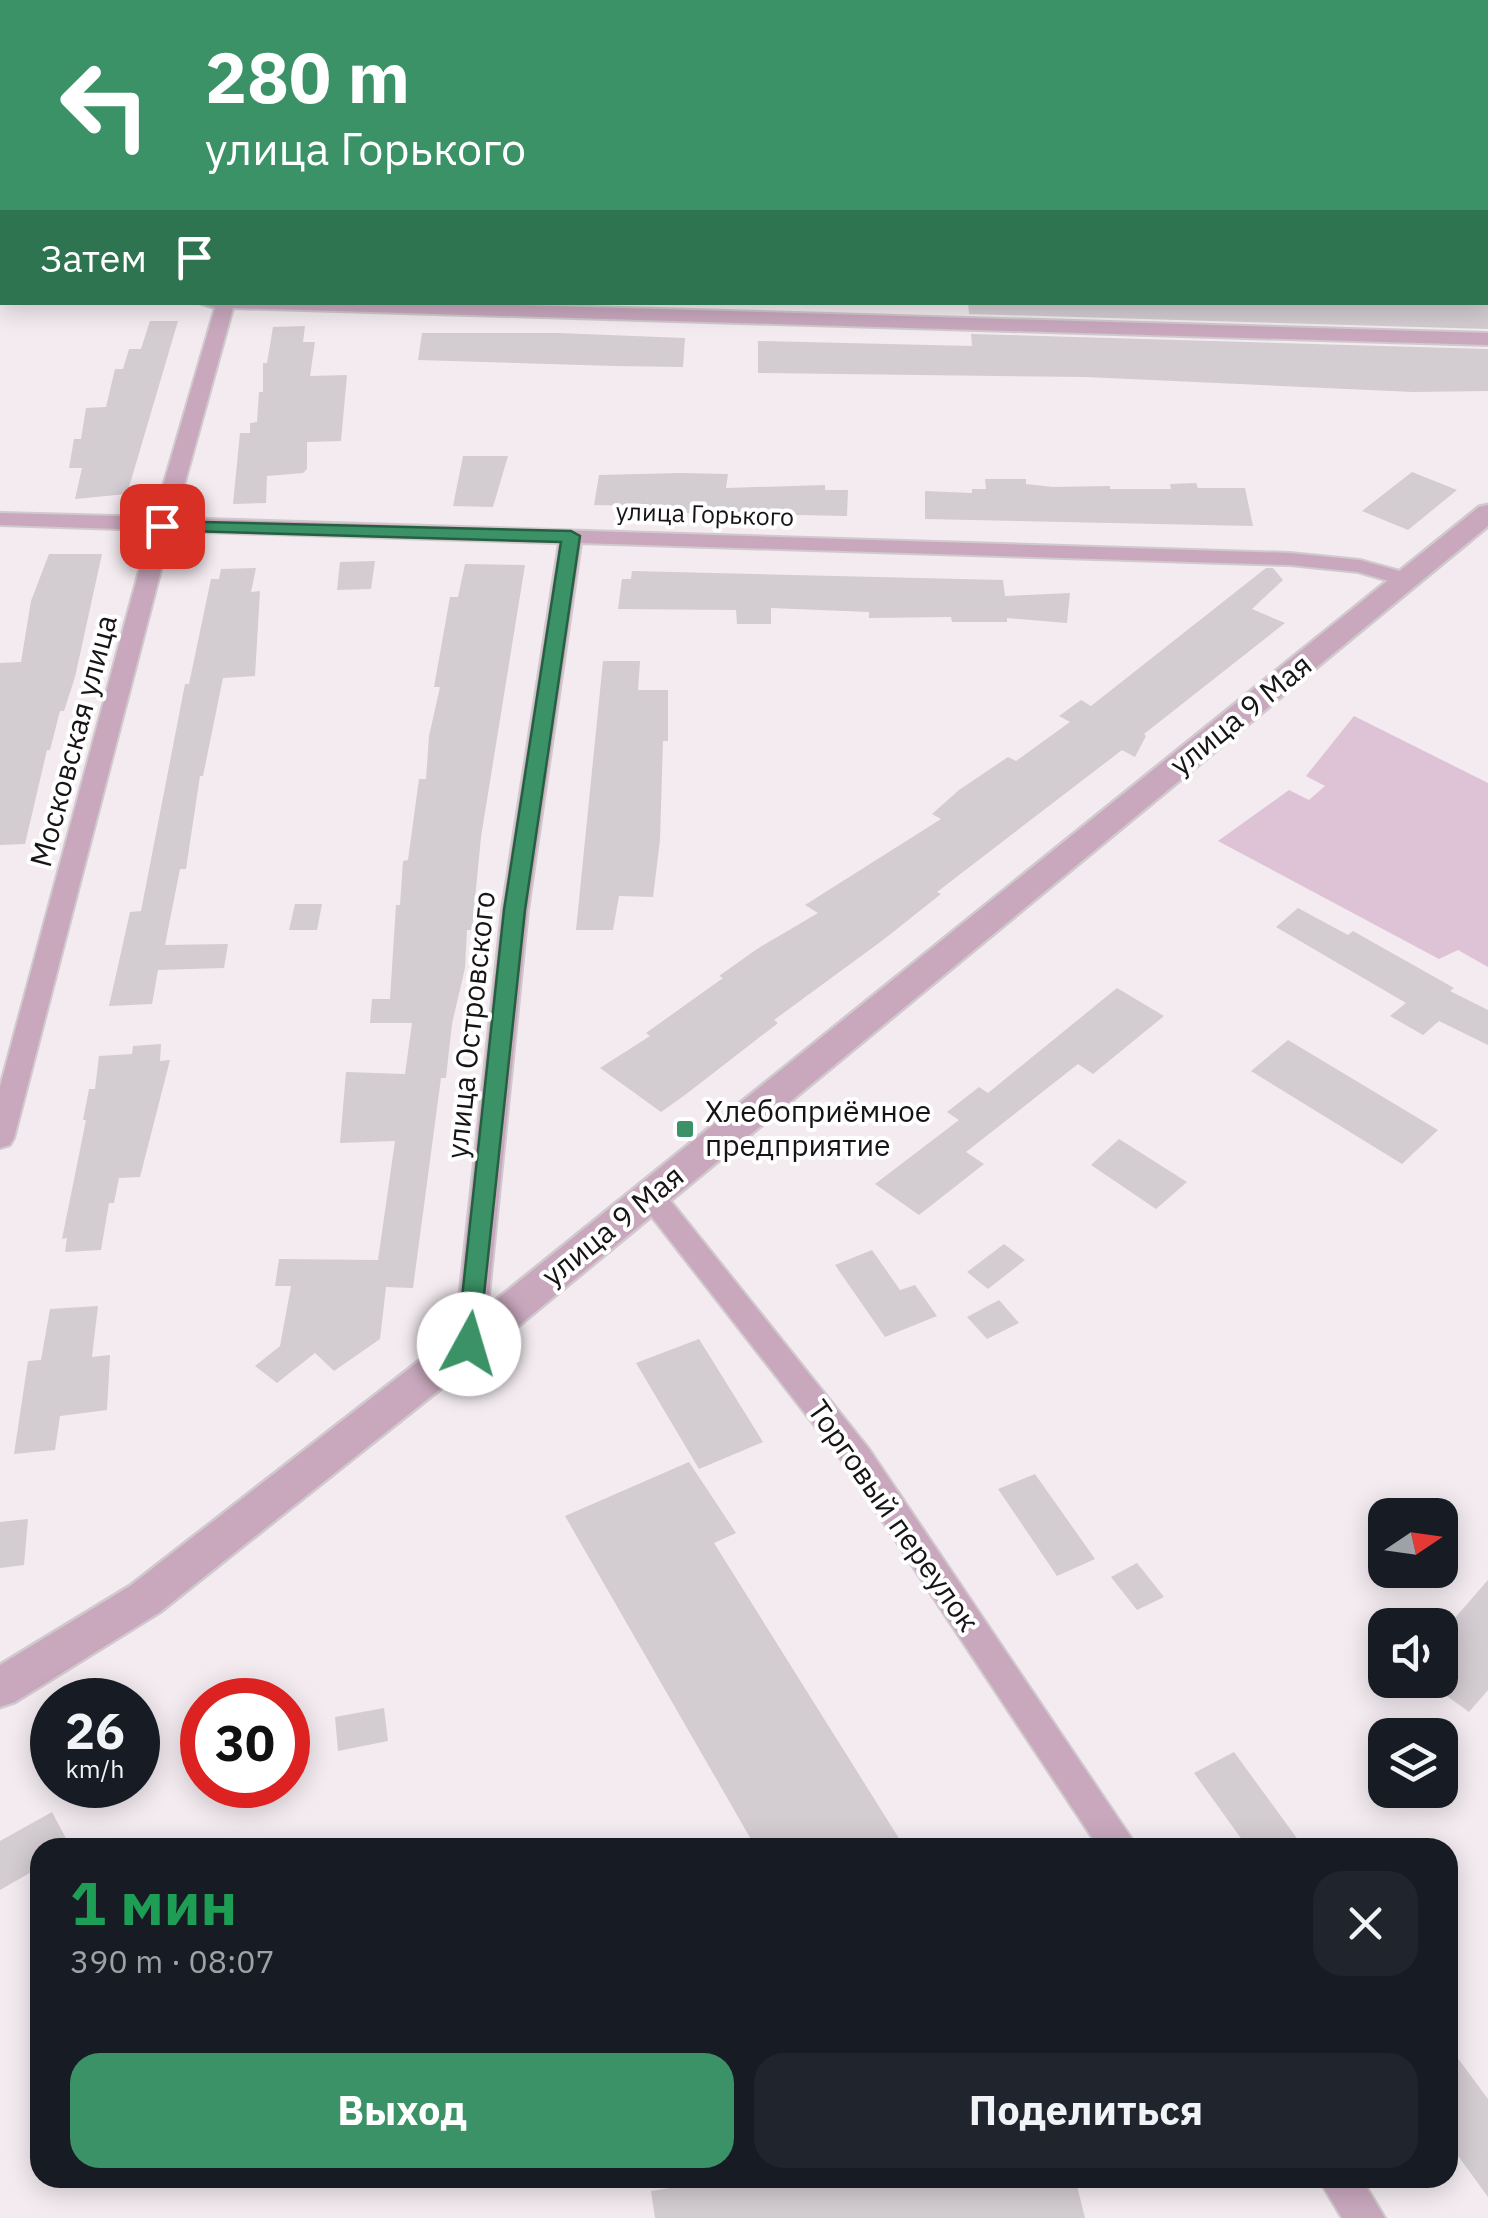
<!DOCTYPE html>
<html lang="ru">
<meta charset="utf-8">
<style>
:root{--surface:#171b24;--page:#20242c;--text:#f1f3f6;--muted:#9ea1a6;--accent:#3b9266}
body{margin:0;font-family:"IBM Plex Sans",sans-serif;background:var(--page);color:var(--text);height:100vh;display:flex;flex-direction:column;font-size:38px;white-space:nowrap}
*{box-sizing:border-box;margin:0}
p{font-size:32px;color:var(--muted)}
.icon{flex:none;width:55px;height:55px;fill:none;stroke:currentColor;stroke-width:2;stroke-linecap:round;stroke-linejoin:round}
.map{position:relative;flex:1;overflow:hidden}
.side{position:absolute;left:30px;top:1838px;width:1428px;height:350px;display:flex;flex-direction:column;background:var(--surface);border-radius:30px;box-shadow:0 5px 25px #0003}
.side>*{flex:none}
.top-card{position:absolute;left:0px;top:0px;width:1490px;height:305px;box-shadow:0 5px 25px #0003;background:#3b9266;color:#fff;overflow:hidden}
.needle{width:65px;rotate:77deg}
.fabs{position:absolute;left:1368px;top:1498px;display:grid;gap:20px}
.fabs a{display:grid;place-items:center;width:90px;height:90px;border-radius:20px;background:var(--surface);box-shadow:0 5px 25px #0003;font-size:50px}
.speed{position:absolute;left:30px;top:1678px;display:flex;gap:20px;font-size:50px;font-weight:700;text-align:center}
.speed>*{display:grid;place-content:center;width:130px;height:130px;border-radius:50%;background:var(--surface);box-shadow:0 5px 25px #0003;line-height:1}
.speed small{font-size:25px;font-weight:400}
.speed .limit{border:15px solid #d22;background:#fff;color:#111}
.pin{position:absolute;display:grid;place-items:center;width:85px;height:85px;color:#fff;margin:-42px;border-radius:20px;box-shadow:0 5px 15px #0006}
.me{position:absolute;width:110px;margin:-55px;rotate:6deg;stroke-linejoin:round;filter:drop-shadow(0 0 8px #0008)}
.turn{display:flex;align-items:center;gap:35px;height:210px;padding:0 40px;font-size:45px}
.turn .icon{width:130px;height:130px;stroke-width:2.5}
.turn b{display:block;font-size:70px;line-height:85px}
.then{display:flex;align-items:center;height:95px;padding:0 40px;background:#0003;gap:20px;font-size:38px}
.round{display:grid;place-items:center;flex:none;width:105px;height:105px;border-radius:30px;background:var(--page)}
.overview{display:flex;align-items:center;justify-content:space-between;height:170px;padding:0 40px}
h1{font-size:60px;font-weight:700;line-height:75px;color:#1e9e55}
.cta{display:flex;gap:20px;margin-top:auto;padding:20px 40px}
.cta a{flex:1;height:115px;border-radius:30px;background:var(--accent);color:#fff;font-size:40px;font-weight:700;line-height:115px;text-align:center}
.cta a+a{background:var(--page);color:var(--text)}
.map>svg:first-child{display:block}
.green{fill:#dec2d5}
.building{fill:#d3ccd1}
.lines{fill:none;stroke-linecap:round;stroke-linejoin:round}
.service-casing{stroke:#d0c9cd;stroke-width:5}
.minor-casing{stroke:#d0c9cd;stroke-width:4}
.tertiary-casing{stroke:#d0c9cd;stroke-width:5}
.service{fill:#c9a8be;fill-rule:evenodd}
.minor{fill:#c9a8be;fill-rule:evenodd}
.tertiary{fill:#c9a8be;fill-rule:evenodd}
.route{fill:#3b9266;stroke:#265f42;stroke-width:2.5}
.poi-dot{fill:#3b9266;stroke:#fff;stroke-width:4}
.labels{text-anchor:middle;stroke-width:8;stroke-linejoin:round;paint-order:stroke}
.far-street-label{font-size:25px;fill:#171416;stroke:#fff}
.street-label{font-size:30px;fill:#171416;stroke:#fff}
.poi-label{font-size:30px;fill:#171416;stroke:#fff;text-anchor:start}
</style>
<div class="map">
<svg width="1488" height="2218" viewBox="0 0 1488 2218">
<rect width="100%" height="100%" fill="#f3ebf0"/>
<g class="green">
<rect x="912" y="0" width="416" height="2"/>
<polygon points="1354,716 1488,783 1488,967 1458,950 1439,959 1218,841 1289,790 1309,800 1325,786 1306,776"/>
</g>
<g class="building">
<polygon points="968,302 1488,302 1488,329 969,314"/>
<polygon points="150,321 178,321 127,494 75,499 82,468 69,468 74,439 81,439 86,408 106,407 115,369 123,369 129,349 141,349"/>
<polygon points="305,326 303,342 315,342 310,376 347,375 341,441 307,442 307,469 303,473 267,476 266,503 233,504 240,433 250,433 250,423 257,422 259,392 263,392 263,363 267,363 273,327"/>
<polygon points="422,333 558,333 685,338 683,367 615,366 418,360"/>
<polygon points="971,334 1488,349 1488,391 1413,392 1086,377 758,373 758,341 972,346"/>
<polygon points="463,456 508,456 493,507 453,506"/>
<polygon points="1412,472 1457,490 1408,530 1362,511"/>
<polygon points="680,473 728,474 726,488 825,485 825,490 848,490 847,516 641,512 642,506 594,505 599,475"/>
<polygon points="985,479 1026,479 1026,484 1053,487 1110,486 1110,489 1171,489 1170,484 1196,483 1198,488 1245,488 1253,526 925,519 925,491 972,493 972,489 986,489"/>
<polygon points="49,554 102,554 75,677 64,711 60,711 50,750 47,750 25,844 0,845 0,663 21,662 31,601"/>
<polygon points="375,561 371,589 337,590 340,562"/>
<polygon points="465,564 525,565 481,837 472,930 467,930 465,968 452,1024 446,1078 441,1078 413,1288 386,1287 380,1339 334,1371 315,1353 277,1383 255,1366 280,1346 291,1286 275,1286 279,1259 378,1260 395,1141 340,1143 346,1072 405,1074 412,1023 370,1023 372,999 390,999 396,905 400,905 403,861 408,860 419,779 426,779 429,736 440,687 434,687 450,597 458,597"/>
<polygon points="256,568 251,592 260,591 255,676 223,678 203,776 200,776 186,869 180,869 165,945 228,944 224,968 158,970 152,1004 109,1006 130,912 141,911 185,684 189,684 211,579 219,579 221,569"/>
<polygon points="1266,568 1273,568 1283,580 1252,609 1285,623 1144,734 1146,736 1135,757 1122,750 937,892 941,894 883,940 774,1020 778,1023 685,1095 661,1112 600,1068 650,1036 646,1033 723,978 719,976 757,949 818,913 805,905 941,819 932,814 959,790 1008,757 1016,761 1070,722 1059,716 1081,700 1091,706"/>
<polygon points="632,571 1003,580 1005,596 1070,593 1067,623 1007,618 1007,622 952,622 951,617 869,618 869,612 771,608 771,624 737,624 736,610 618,609 622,579 631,579"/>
<polygon points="603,661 640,661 638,690 668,690 668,741 663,741 660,840 653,897 619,896 613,930 576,930"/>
<polygon points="295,904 322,904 317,930 289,930"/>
<polygon points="1298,908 1348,935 1353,931 1454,988 1450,991 1488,1010 1488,1045 1439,1021 1423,1035 1390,1016 1406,1003 1276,927"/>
<polygon points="1117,988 1164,1016 1093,1074 1078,1064 966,1152 984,1164 919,1215 875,1184 959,1120 947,1112 979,1087 988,1093"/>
<polygon points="1288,1040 1438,1130 1402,1164 1251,1071"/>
<polygon points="161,1044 160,1061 170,1060 140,1177 119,1178 114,1203 109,1203 101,1250 65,1252 67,1238 62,1239 86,1120 83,1120 89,1089 95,1089 99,1056 132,1054 133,1046"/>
<polygon points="1119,1139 1187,1182 1156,1209 1091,1165"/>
<polygon points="1004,1244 1025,1260 988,1289 967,1272"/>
<polygon points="872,1250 900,1290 915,1285 937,1316 885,1337 835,1265"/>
<polygon points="999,1300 1019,1323 987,1339 967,1317"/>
<polygon points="98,1306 92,1357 110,1355 107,1410 60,1416 55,1450 14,1454 28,1361 41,1360 50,1309"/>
<polygon points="699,1339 763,1442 699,1469 636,1363"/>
<polygon points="689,1462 736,1533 714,1543 905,1848 756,1848 565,1516"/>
<polygon points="1035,1474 1095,1559 1057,1576 998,1489"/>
<polygon points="28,1519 24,1565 0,1568 0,1522"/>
<polygon points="1137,1563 1164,1597 1137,1610 1111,1577"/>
<polygon points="1488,1580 1488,1690 1469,1712 1440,1691 1440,1635"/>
<polygon points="384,1708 388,1741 338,1751 335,1717"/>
<polygon points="1234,1752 1304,1848 1248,1848 1194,1773"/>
<polygon points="52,1812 71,1848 40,1848 40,1867 0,1890 0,1841"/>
<polygon points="1448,2045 1488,2099 1488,2197 1448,2142"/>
<polygon points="732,2178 1075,2178 1085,2218 655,2218 651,2191"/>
</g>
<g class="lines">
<g class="service-casing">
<polygon id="service" points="518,0 612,0 615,2 532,2"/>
</g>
<g class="minor-casing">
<g id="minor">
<rect x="0" y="81" width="2" height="10"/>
<polygon points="0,290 2,291 2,302 0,302"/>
<polygon points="196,302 416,302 1488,333 1488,345 233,308 175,518 1290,553 1360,560 1414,575 1417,580 1406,586 1358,572 1290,565 581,543 528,910 484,1344 480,1352 469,1356 458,1352 454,1344 502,910 559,543 171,531 14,1138 10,1145 0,1148 0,1087 150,530 0,525 0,513 154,517 215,308"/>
<polygon points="651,1185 661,1189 869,1449 1138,1848 1099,1848 847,1467 641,1203 637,1196 641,1189"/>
<polygon points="1318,2178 1361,2178 1385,2218 1342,2218"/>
</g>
</g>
<g class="tertiary-casing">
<polygon id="tertiary" points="1488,505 1488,526 483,1355 160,1612 15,1702 0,1707 0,1665 130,1586 455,1333 1479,507"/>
</g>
<use href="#service" class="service"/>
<use href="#minor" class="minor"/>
<use href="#tertiary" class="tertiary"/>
</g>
<polygon class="route" points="162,521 571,531 580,536 525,910 478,1351 460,1351 457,1344 504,910 561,542 155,530 155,522"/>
<rect class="poi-dot" x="675" y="1119" width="20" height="20" rx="5"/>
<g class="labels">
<g class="far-street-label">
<text transform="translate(705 514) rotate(2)" y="9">улица Горького</text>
</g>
<g class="street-label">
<text transform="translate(1241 715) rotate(-39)" y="10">улица 9 Мая</text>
<text transform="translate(74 741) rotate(-75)" y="10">Московская улица</text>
<text transform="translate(471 1025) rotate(-84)" y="10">улица Островского</text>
<text transform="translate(613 1226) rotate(-39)" y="10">улица 9 Мая</text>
<text transform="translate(893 1516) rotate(55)" y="10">Торговый переулок</text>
</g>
<g class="poi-label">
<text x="705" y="1122">Хлебоприёмное<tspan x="705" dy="34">предприятие</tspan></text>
</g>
</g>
</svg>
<div class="fabs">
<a><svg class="needle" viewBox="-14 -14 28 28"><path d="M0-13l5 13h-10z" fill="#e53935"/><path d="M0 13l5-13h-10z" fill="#9ea1a6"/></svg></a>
<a><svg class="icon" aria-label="sound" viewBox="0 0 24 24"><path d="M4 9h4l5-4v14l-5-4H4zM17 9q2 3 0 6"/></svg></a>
<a><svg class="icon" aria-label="layers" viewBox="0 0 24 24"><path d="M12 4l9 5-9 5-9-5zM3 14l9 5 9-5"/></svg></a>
</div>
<div class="speed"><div>26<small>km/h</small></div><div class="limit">30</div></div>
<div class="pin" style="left:162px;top:526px;background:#d93025"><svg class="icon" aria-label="arrive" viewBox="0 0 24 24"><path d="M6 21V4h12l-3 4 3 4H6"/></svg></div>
<svg class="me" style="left:469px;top:1344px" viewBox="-20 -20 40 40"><circle r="19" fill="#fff"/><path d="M0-13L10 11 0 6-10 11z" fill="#3b9266"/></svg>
<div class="top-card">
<div class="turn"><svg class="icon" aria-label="left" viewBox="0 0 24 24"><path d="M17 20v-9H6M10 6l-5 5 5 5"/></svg><div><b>280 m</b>улица Горького</div></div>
<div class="then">Затем<svg class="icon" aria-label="arrive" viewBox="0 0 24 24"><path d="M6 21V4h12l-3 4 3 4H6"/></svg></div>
</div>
<section class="side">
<div class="overview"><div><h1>1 мин</h1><p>390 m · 08:07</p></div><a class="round"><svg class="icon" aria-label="close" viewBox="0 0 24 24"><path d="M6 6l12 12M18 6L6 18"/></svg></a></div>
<div class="cta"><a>Выход</a><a>Поделиться</a></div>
</section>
</div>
